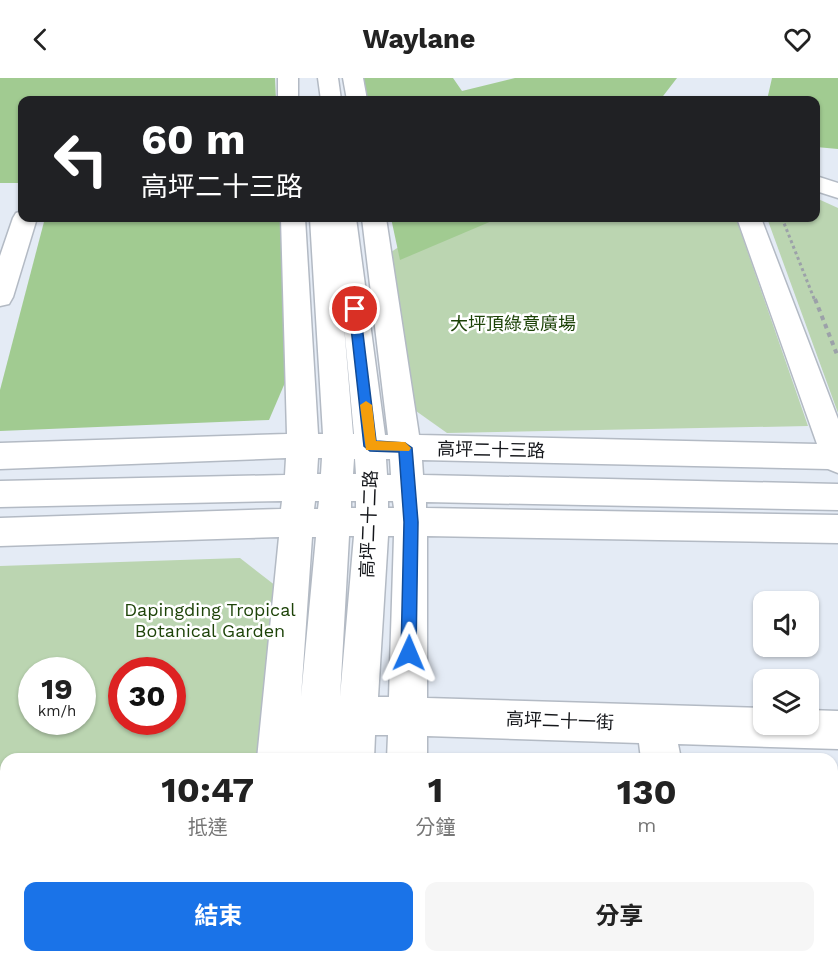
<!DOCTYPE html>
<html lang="zh-TW">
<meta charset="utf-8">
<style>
:root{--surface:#fff;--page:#f6f6f6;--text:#222;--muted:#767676;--accent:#1a73e8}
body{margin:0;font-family:"Work Sans","Noto Sans TC",sans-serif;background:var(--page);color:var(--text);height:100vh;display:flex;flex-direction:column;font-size:22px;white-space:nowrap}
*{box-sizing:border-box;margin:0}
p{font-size:20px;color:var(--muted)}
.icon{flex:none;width:33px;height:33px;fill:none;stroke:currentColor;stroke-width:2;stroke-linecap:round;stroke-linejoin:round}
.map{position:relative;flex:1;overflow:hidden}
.side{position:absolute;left:0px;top:675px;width:838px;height:210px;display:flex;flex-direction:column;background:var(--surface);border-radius:18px 18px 0 0;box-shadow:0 2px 4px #0004}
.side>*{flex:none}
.top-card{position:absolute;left:18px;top:18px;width:802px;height:126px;border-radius:12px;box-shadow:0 2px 4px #0004;background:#202124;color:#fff;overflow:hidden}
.tools{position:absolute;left:753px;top:513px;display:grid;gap:12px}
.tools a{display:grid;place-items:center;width:66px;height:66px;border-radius:12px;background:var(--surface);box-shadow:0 2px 4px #0004;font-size:30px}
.speed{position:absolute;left:18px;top:579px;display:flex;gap:12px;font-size:30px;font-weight:700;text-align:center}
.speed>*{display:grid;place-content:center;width:78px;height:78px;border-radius:50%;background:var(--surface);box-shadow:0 2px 4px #0004;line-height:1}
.speed small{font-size:15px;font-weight:400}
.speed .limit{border:9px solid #d22;background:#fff;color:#111}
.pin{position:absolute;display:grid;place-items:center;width:51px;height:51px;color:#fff;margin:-26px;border:3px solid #fff;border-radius:50%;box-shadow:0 2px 6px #0007}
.me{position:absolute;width:66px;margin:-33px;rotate:1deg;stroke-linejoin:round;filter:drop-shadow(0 0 4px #0008)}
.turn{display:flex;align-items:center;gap:21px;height:126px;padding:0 24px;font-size:27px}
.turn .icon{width:78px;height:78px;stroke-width:2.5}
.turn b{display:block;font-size:42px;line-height:51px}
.eta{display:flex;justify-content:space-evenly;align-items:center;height:102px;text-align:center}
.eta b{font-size:36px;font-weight:700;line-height:42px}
.primary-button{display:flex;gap:12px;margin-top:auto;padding:12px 24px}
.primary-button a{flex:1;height:69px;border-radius:12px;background:var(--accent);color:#fff;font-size:24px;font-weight:700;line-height:69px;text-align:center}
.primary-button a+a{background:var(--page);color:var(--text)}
header{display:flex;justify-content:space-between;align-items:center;height:78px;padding:0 24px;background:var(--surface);font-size:27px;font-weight:700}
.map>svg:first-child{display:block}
.green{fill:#bbd5b1;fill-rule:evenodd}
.forest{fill:#a1cb91}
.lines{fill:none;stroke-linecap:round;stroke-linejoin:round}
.minor-casing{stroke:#b3bac4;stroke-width:3}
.path-far1{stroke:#9ca1a9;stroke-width:3;stroke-dasharray:3 3;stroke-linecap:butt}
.path{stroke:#9ca1a9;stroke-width:4;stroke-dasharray:4.5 4.5;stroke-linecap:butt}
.minor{fill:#fff;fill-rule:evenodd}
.route{fill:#1a73e8;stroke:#114b97;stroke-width:1.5}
.slow{fill:#f59e0b}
.labels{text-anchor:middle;stroke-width:5;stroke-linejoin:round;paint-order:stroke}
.park-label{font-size:18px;fill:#1d4308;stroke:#fff}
.street-label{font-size:18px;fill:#15171b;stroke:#fff}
</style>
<header><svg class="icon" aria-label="back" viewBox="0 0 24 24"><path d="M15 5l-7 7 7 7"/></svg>Waylane<svg class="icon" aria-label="heart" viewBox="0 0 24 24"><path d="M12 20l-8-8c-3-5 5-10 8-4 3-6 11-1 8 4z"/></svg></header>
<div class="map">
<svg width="838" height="885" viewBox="0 0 838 885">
<rect width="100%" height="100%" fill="#e4ebf5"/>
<g class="green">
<polygon points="816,120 838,130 838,335 767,140 816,140"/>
<polygon points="443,140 736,140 808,348 447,355 416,333 388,176"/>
<path d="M240,480L276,508L257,681H6V879H236L235,885H0V488ZM32,592H82V644H32ZM122,592H172V644H122Z"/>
</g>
<g class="forest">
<polygon points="0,0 275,0 276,22 22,22 22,105 0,105"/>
<polygon points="363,0 453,0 462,13 515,0 677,0 660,22 367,22"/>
<polygon points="772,0 838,0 838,71 816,69 816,22 767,22"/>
<polygon points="45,140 284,140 290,223 287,300 269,342 0,353 0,312"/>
<polygon points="391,140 499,140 400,182"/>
</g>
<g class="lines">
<g class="minor-casing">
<g id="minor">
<rect x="278" y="0" width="20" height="22"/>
<polygon points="318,0 338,0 341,22 321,22"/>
<polygon points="343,0 363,0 367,22 347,22"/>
<polygon points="816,98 838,105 838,120 816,113"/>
<polygon points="22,133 22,140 37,140 13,219 9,226 0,228 0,178 13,140 16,135"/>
<path d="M281,140H305L318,356H323L310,140H356L385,357H388L362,140H386L419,357L817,366L737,140H761L838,341V395L828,391L422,382L423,397L838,406V432L426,424V430L838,437V465L427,458V620L764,630V646H808V632L838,633V671L678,666L681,681H641L639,665L427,658V681H387L388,657H375L374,681H257L279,459L0,468V440L281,431L282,423L0,429V403L285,397L286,380L0,391V365L287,356ZM343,236L354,356H353ZM318,380H322L321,396H317ZM354,381H355L356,396H353ZM386,381H390L391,397H387ZM315,423H319L318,431H314ZM351,423H356V430H351ZM388,423H393L394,430H388ZM349,458H354L340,619ZM388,458H394L389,619H378ZM312,459H316L301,619Z"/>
<polygon points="236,879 368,879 368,885 235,885"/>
<rect x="384" y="879" width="46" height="6"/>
<polygon points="671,879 717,879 718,885 672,885"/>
</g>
</g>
<polyline class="path-far1" points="782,140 815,223"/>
<polyline class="path" points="815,221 838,279"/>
<use href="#minor" class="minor"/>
</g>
<polygon class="route" points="355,227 360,231 376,363 405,365 412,370 418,444 416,575 414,580 409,582 403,580 401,575 404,444 399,374 370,373 364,368 349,231"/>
<polygon class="slow" points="366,323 372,327 376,363 405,364 411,370 409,373 366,372 360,327"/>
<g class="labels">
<g class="park-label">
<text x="513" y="252">大坪頂綠意廣場</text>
<text x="210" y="538">Dapingding Tropical<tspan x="210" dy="21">Botanical Garden</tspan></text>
</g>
<g class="street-label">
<text transform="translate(491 372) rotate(1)" y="6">高坪二十三路</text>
<text transform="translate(369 446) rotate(-88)" y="6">高坪二十二路</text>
<text transform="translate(560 643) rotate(2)" y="6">高坪二十一街</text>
</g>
</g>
</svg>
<div class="tools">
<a><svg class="icon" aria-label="sound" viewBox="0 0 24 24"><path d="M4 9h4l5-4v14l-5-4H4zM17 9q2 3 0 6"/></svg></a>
<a><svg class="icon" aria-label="layers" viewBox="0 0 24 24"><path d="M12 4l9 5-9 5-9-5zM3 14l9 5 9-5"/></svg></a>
</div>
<div class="speed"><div>19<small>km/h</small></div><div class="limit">30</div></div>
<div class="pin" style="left:355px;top:231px;background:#d93025"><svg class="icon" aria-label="arrive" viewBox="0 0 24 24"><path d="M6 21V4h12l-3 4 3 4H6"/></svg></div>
<svg class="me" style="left:409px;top:575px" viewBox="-20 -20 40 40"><path d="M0-17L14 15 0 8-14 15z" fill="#1a73e8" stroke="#fff" stroke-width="4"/></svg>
<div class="top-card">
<div class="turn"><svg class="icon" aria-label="left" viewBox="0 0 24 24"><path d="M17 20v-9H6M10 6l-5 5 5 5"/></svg><div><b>60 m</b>高坪二十三路</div></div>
</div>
<section class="side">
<div class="eta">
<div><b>10:47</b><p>抵達</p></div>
<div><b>1</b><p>分鐘</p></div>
<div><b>130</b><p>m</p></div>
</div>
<div class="primary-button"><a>結束</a><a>分享</a></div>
</section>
</div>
